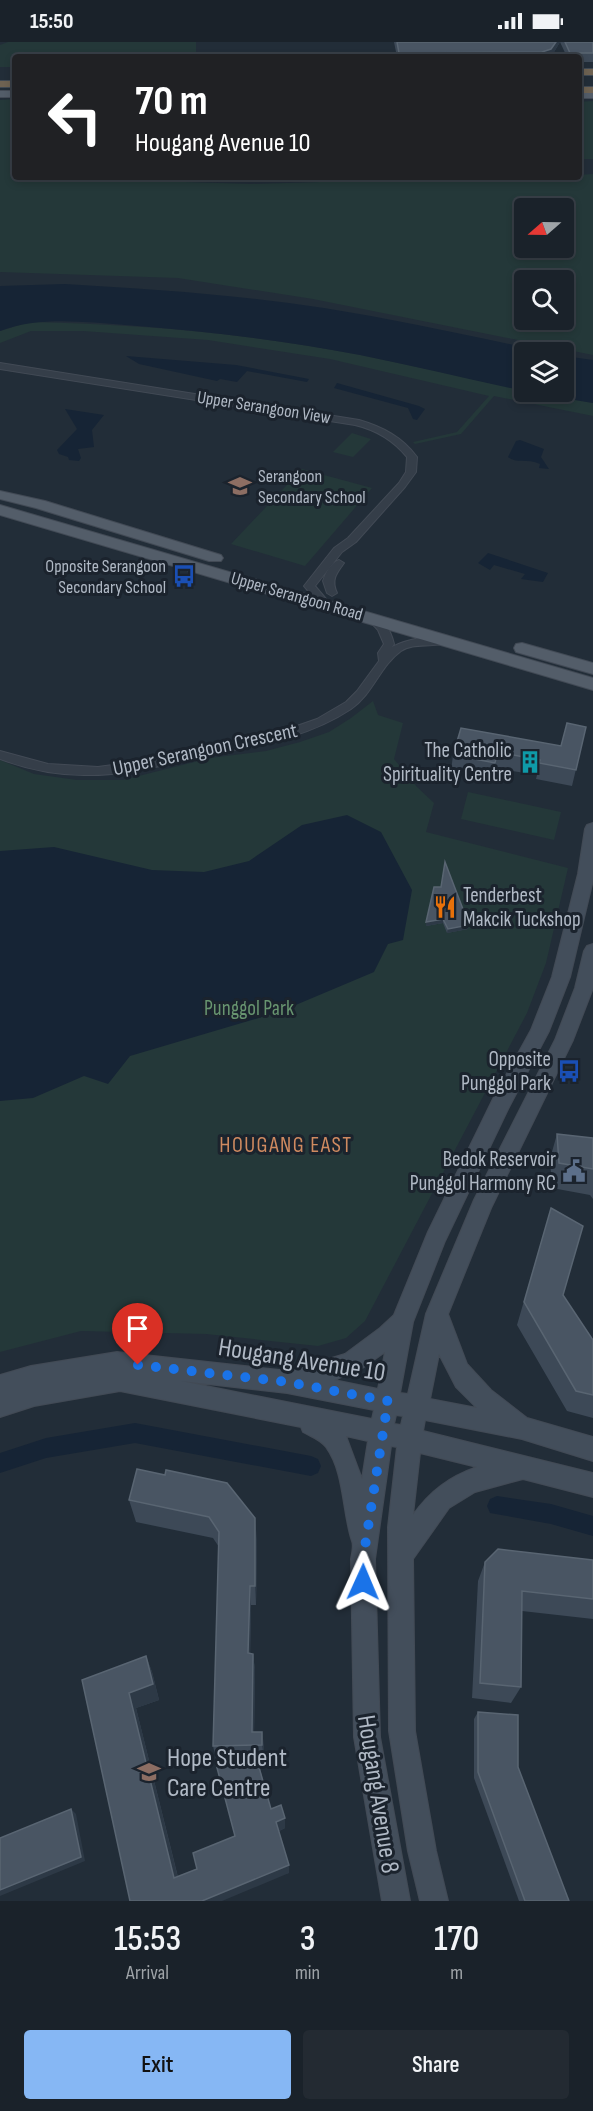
<!DOCTYPE html>
<style>
:root{--surface:#1a222a;--page:#232a32;--text:#f1f3f6;--muted:#9fa4a8;--line:#383f47;--accent:#86b7f4}
body{margin:0;font-family:"Sofia Sans Condensed",sans-serif;background:var(--page);color:var(--text);height:100vh;display:flex;flex-direction:column;font-size:22px;white-space:nowrap}
*{box-sizing:border-box;margin:0}
p{font-size:20px;color:var(--muted)}
.icon{flex:none;width:33px;height:33px;fill:none;stroke:currentColor;stroke-width:2;stroke-linecap:round;stroke-linejoin:round}
.map{position:relative;height:1859px;overflow:hidden}
.details{display:flex;flex-direction:column;background:var(--surface);flex:1}
.details>*{flex:none}
.guide{position:absolute;left:12px;top:12px;width:570px;height:126px;border-radius:6px;box-shadow:0 3px 9px #0003,0 0 0 2px var(--line);background:#202124;color:#fff;overflow:hidden}
.needle{width:39px;rotate:250deg}
.fabs{position:absolute;left:514px;top:156px;display:grid;gap:12px}
.fabs a{display:grid;place-items:center;width:60px;height:60px;border-radius:6px;background:var(--surface);box-shadow:0 3px 9px #0003,0 0 0 2px var(--line);font-size:30px}
.pin{position:absolute;display:grid;place-items:center;width:51px;height:51px;color:#fff;margin:-62px -26px;border-radius:50% 50% 50% 0;rotate:-45deg;box-shadow:0 0 6px #0007}
.pin .icon{rotate:45deg}
.me{position:absolute;width:66px;margin:-33px;rotate:1deg;stroke-linejoin:round;filter:drop-shadow(0 0 4px #0008)}
.turn{display:flex;align-items:center;gap:21px;height:126px;padding:0 24px;font-size:27px}
.turn .icon{width:78px;height:78px;stroke-width:2.5}
.turn b{display:block;font-size:42px;line-height:51px}
.eta{display:flex;justify-content:space-evenly;align-items:center;height:102px;text-align:center}
.eta b{font-size:36px;font-weight:600;line-height:42px}
.action{display:flex;gap:12px;margin-top:auto;padding:12px 24px}
.action a{flex:1;height:69px;border-radius:6px;background:var(--accent);color:#111;font-size:24px;font-weight:600;line-height:69px;text-align:center}
.action a+a{background:var(--page);color:var(--text)}
.status{display:flex;justify-content:space-between;align-items:center;height:42px;padding:0 30px;background:var(--surface);direction:ltr}
.status svg{height:16px;fill:currentColor}
.map>svg:first-child{display:block}
.green{fill:#243839;fill-rule:evenodd}
.water{fill:#162435}
.lines{fill:none;stroke-linecap:round;stroke-linejoin:round}
.canal{fill:#162435;fill-rule:evenodd}
.minor-casing{stroke:#424a55;stroke-width:2}
.secondary-casing{stroke:#424a55;stroke-width:2}
.primary-casing{stroke:#424a55;stroke-width:2}
.motorway-casing{stroke:#404953;stroke-width:2}
.minor{fill:#353e49;fill-rule:evenodd}
.secondary{fill:#434e5b;fill-rule:evenodd}
.primary{fill:#535d69;fill-rule:evenodd}
.motorway{fill:#6e6252;fill-rule:evenodd}
.wall{fill:#3d4957}
.shaded-wall{fill:#2d3946}
.building{fill:#495563;stroke:#596572;stroke-width:1.5}
.route{stroke:#1a73e8;stroke-width:10;stroke-dasharray:0 18}
.labels{text-anchor:middle;stroke-width:6;stroke-linejoin:round;paint-order:stroke}
.far-street-label{font-size:18px;fill:#b0b9c5;stroke:#1b232d}
.far-poi-label{font-size:18px;fill:#b0b9c5;stroke:#1b232d;text-anchor:start}
.street-label{font-size:21px;fill:#b0b9c5;stroke:#1b232d}
.poi-label{font-size:21px;fill:#b0b9c5;stroke:#1b232d;text-anchor:end}
.park-label{font-size:21px;fill:#689570;stroke:#1b232d}
.neighbourhood-label{font-size:22px;letter-spacing:1.5px;fill:#cf8a60;stroke:#1b232d}
.near-street-label{font-size:26px;fill:#b0b9c5;stroke:#1b232d}
.near-poi-label{font-size:26px;fill:#b0b9c5;stroke:#1b232d;text-anchor:start}
</style>
<div class="status"><b>15:50</b><svg viewBox="0 0 49 12"><path d="M0 12V9h3v3zM5 12V6h3v6zM10 12V3h3v9zM15 12V0h3v12zM26 1h20v11H26zM47 4h2v5h-2z"/></svg></div>
<div class="map">
<svg width="593" height="1859" viewBox="0 0 593 1859">
<rect width="100%" height="100%" fill="#222d38"/>
<g class="green">
<polygon points="8,0 196,0 196,15 15,15 15,25 0,25 0,3"/>
<path d="M15,57V135H125L153,139L251,142L486,135H579V133L593,132V313L313,257L178,236L0,230V58ZM525,166H564V206H525ZM564,238V278H525V238Z"/>
<polygon points="593,59 593,117 579,117 579,60"/>
<path d="M30,280C141,282 252,292 361,313C439,329 515,348 593,361V374L494,354L461,392L415,402L413,400L457,390L489,354L330,317L208,298L83,289H31L0,301V289Z"/>
<polygon points="352,391 371,397 353,415 333,410"/>
<polygon points="302,427 372,446 305,524 231,502"/>
<polygon points="373,659 378,673 403,681 394,717 417,745 434,761 426,790 568,826 546,921 527,971 365,1279 346,1296 318,1304 206,1292 81,1289 0,1310 0,718 34,732 77,738 123,738 210,716 266,709 300,700 329,690 351,676"/>
<polygon points="468,750 561,770 554,798 461,777"/>
</g>
<g class="water">
<path d="M65,242C152,247 238,253 324,266C400,278 474,295 548,310H525V349C470,338 416,324 360,313C283,298 205,289 126,283C85,280 39,274 0,289V244Z"/>
<polygon points="126,314 236,323 309,337 307,340 247,329 237,340 220,337 217,339 139,322"/>
<polygon points="564,314 593,318 593,361 527,350 564,350"/>
<polygon points="337,341 419,364 425,367 417,378 413,377 408,366 334,346"/>
<polygon points="65,367 104,373 92,388 94,405 78,407 81,416 79,419 69,418 68,415 59,412 57,408 77,387"/>
<path d="M520,398L544,407L541,415L549,427L539,426L540,422C527,416 516,422 508,415L516,399Z"/>
<polygon points="488,511 548,531 543,540 521,537 525,532 494,523 490,528 478,521"/>
<polygon points="347,773 381,790 412,848 403,898 388,902 374,930 279,970 130,1014 108,1042 84,1034 33,1056 0,1059 0,809 54,805 152,828 204,830 249,819 302,783"/>
</g>
<g class="lines">
<g class="canal">
<polygon points="135,1381 311,1414 318,1417 321,1424 318,1431 311,1434 135,1401 46,1416 0,1431 0,1411 46,1396"/>
<polygon points="497,1454 551,1462 593,1474 593,1494 551,1482 490,1471 487,1464 490,1457"/>
</g>
<g class="minor-casing">
<g id="minor">
<path d="M0,321L359,378C383,385 402,395 417,415L416,430L405,445L356,500L342,510L315,544L332,564L331,566H323L304,544L334,506L348,496L399,441L406,430L407,415C393,398 376,388 355,383L0,327Z"/>
<path d="M339,518L344,521C336,532 331,538 337,551L332,554L327,551L323,539C325,531 332,520 339,518Z"/>
<path d="M372,573C385,578 391,589 394,602L392,605C404,598 438,590 448,598C437,608 415,599 401,609C380,624 373,652 351,667C306,697 253,704 201,715C162,723 124,734 84,733C55,733 27,727 0,717V709L48,722L98,725L150,718L271,693L317,677L346,660L357,649L379,619L378,611L384,602L378,588L367,576Z"/>
</g>
</g>
<g class="secondary-casing">
<path id="secondary" d="M593,781V838L570,935L549,989L508,1067L445,1199L413,1280L400,1351L408,1352L426,1272L474,1158L555,998L575,946L584,909L587,904L593,902V946L573,998L491,1166L448,1272L467,1322L491,1348L527,1376L593,1395V1419L522,1397L425,1378L423,1389L593,1431V1455L523,1437L475,1450L449,1466L413,1517L415,1689L436,1809L448,1859H420L408,1809L389,1689L388,1485L397,1405L391,1404L375,1517L380,1695L410,1859H382L354,1695L351,1517C352,1512 354,1503 352,1499C342,1470 345,1431 326,1405C320,1397 312,1395 303,1390L301,1385L120,1349L34,1364L0,1375V1333L31,1324L117,1310L289,1329L345,1312L380,1286L394,1273L428,1190L493,1057L531,988L552,935L578,832L585,787L587,783ZM385,1310L378,1347L334,1338L361,1327ZM439,1312L456,1345L477,1366L430,1357ZM181,1339L287,1351L374,1368L372,1377ZM396,1373L403,1374L401,1383L394,1382ZM346,1394L368,1399L362,1437ZM420,1411L477,1425C449,1435 430,1449 413,1473Z"/>
</g>
<g class="primary-casing">
<g id="primary">
<rect x="0" y="49" width="15" height="6"/>
<rect x="579" y="50" width="14" height="6"/>
<polygon points="0,449 45,459 221,513 223,516 221,519 209,519 36,466 0,457"/>
<polygon points="0,463 593,636 593,648 0,473"/>
<polygon points="522,601 593,621 593,632 516,610 514,606 516,602"/>
</g>
</g>
<g class="motorway-casing">
<g id="motorway">
<rect x="579" y="27" width="14" height="6"/>
<rect x="0" y="39" width="15" height="6"/>
<rect x="579" y="45" width="14" height="6"/>
</g>
</g>
<use href="#minor" class="minor"/>
<use href="#secondary" class="secondary"/>
<use href="#primary" class="primary"/>
<use href="#motorway" class="motorway"/>
</g>
<g class="wall">
<polygon points="394,0 593,0 593,20 579,20 579,15 567,15 560,0 551,15 397,15"/>
<polygon points="586,685 572,744 536,737 537,733 495,726 493,737 451,729 453,713 561,704"/>
<polygon points="434,845 468,887 447,891 443,881 426,884"/>
<polygon points="557,1092 593,1096 593,1157 590,1153 552,1146 550,1117"/>
<polygon points="551,1166 563,1253 593,1298 593,1376 567,1369 517,1283"/>
<polygon points="137,1427 257,1497 256,1563 251,1563 250,1612 253,1612 255,1628 254,1690 264,1703 264,1716 257,1716 271,1767 285,1776 285,1786 279,1789 289,1823 289,1831 130,1859 82,1638 146,1614 152,1630 159,1658 136,1666 178,1835 197,1827 235,1794 232,1716 216,1717 213,1704 219,1505 213,1496 136,1480 129,1458"/>
<polygon points="593,1518 593,1577 522,1569 521,1645 511,1661 472,1656 478,1539 485,1520"/>
<polygon points="478,1670 518,1725 569,1859 519,1859 474,1736 474,1677"/>
</g>
<g class="shaded-wall">
<polygon points="556,0 560,0 551,15 541,15 542,10"/>
<polygon points="498,710 495,726 493,737 495,721"/>
<polygon points="443,877 443,881 426,884 426,880"/>
<polygon points="469,883 468,887 447,891 448,887"/>
<polygon points="255,1476 257,1497 256,1563 255,1544"/>
<polygon points="250,1544 251,1563 250,1628 248,1611"/>
<polygon points="253,1612 255,1628 254,1703 252,1690"/>
<polygon points="146,1614 152,1630 159,1658 136,1666 180,1844 174,1836 129,1651"/>
<polygon points="262,1690 264,1703 264,1716 262,1703"/>
<polygon points="71,1767 76,1772 85,1819 0,1854 0,1848"/>
<polygon points="285,1776 285,1786 277,1790 276,1780"/>
<polygon points="289,1823 289,1831 222,1859 202,1859"/>
</g>
<g class="building">
<polygon points="397,0 556,0 551,7 542,10 399,11"/>
<polygon points="565,0 593,0 593,11 570,11"/>
<polygon points="567,681 586,685 576,728 539,721 540,718 498,710 495,721 453,713 461,686 561,704"/>
<polygon points="445,820 469,883 448,887 443,877 426,880 434,845 441,845"/>
<polygon points="557,1092 593,1096 593,1127 559,1121"/>
<polygon points="551,1166 583,1184 563,1253 593,1298 593,1353 576,1349 524,1260"/>
<polygon points="137,1427 165,1433 166,1428 227,1441 255,1476 255,1544 250,1544 248,1611 253,1612 252,1690 262,1690 262,1703 213,1704 219,1490 209,1475 129,1458"/>
<polygon points="498,1507 593,1518 593,1557 522,1549 521,1645 480,1641 485,1520"/>
<polygon points="146,1614 153,1642 129,1651 174,1836 197,1827 193,1811 235,1794 216,1722 254,1708 271,1767 281,1763 285,1776 276,1780 289,1823 202,1859 130,1859 82,1638"/>
<polygon points="478,1670 518,1673 518,1725 569,1859 525,1859 478,1730"/>
<polygon points="71,1767 81,1815 0,1848 0,1796"/>
</g>
<g class="lines">
<polyline class="route" points="138,1323 287,1340 388,1359 363,1517 363,1540"/>
</g>
<defs>
<g id="school-bare" transform="scale(1.8)"><path d="M0-5L7-2L0 1L-7-2ZM-4 1L0 2.5L4 1V4Q0 6-4 4Z" fill="#8d6e63" stroke="#1b232d" stroke-width="2.5" paint-order="stroke"/></g>
<g id="bus-bare" transform="scale(1.8)"><path d="M-5-6H5V4H4V6H2V4H-2V6H-4V4H-5ZM-3.5-4V0h7V-4ZM-3.5 1.2v1.5H-2V1.2ZM2 1.2v1.5H3.5V1.2Z" fill="#1a4fb4" stroke="#1b232d" stroke-width="2.5" paint-order="stroke"/></g>
<g id="building-bare" transform="scale(1.8)"><path d="M-4-6H4V6H1V3H-1V6H-4ZM-2.5-4.3h1.7v1.8h-1.7ZM.8-4.3h1.7v1.8H.8ZM-2.5-1h1.7V.8h-1.7ZM.8-1h1.7V.8H.8Z" fill="#0f9aa8" stroke="#1b232d" stroke-width="2.5" paint-order="stroke"/></g>
<g id="restaurant-bare" transform="scale(1.8)"><path d="M-5-6h1v4h1v-4h1v4h1v-4h1v5L-1.5 .5V6h-2V.5L-5-1ZM5-6V6H3V1.5H1.5Q1.5-4 5-6Z" fill="#e8710a" stroke="#1b232d" stroke-width="2.5" paint-order="stroke"/></g>
<g id="civic-bare" transform="scale(1.8)"><path d="M-.6-6.5H3V-4.5H.6V-3L4-1V1h2V6H-6V1h2V-1L-.6-3ZM-1.2 2.5V6h2.4V2.5Z" fill="#5c6f8a" stroke="#1b232d" stroke-width="2.5" paint-order="stroke"/></g>
</defs>
<g fill-rule="evenodd">
<use href="#school-bare" x="240" y="444"/>
<use href="#bus-bare" x="184" y="534"/>
<use href="#building-bare" x="530" y="720"/>
<use href="#restaurant-bare" x="445" y="865"/>
<use href="#bus-bare" x="569" y="1029"/>
<use href="#civic-bare" x="574" y="1129"/>
<use href="#school-bare" x="149" y="1730"/>
</g>
<g class="labels">
<g class="far-street-label">
<text transform="translate(264 365) rotate(9)" y="6">Upper Serangoon View</text>
<text transform="translate(297 554) rotate(16)" y="6">Upper Serangoon Road</text>
</g>
<g class="far-poi-label">
<text x="258" y="440">Serangoon<tspan x="258" dy="21">Secondary School</tspan></text>
<text x="166" y="530" text-anchor="end">Opposite Serangoon<tspan x="166" dy="21">Secondary School</tspan></text>
</g>
<g class="street-label">
<text transform="translate(205 707) rotate(-12)" y="7">Upper Serangoon Crescent</text>
</g>
<g class="poi-label">
<text x="512" y="715">The Catholic<tspan x="512" dy="24">Spirituality Centre</tspan></text>
<text x="463" y="860" text-anchor="start">Tenderbest<tspan x="463" dy="24">Makcik Tuckshop</tspan></text>
<text x="551" y="1024">Opposite<tspan x="551" dy="24">Punggol Park</tspan></text>
<text x="556" y="1124">Bedok Reservoir<tspan x="556" dy="24">Punggol Harmony RC</tspan></text>
</g>
<g class="park-label">
<text x="249" y="973">Punggol Park</text>
</g>
<g class="neighbourhood-label">
<text x="286" y="1110">HOUGANG EAST</text>
</g>
<g class="near-street-label">
<text transform="translate(302 1317) rotate(9)" y="9">Hougang Avenue 10</text>
<text transform="translate(379 1752) rotate(81)" y="9">Hougang Avenue 8</text>
</g>
<g class="near-poi-label">
<text x="167" y="1724">Hope Student<tspan x="167" dy="30">Care Centre</tspan></text>
</g>
</g>
</svg>
<div class="fabs">
<a><svg class="needle" viewBox="-14 -14 28 28"><path d="M0-13l5 13h-10z" fill="#e53935"/><path d="M0 13l5-13h-10z" fill="#9fa4a8"/></svg></a>
<a><svg class="icon" aria-label="search" viewBox="0 0 24 24"><circle cx="10" cy="10" r="6"/><path d="M15 15l6 6"/></svg></a>
<a><svg class="icon" aria-label="layers" viewBox="0 0 24 24"><path d="M12 4l9 5-9 5-9-5zM3 14l9 5 9-5"/></svg></a>
</div>
<div class="pin" style="left:138px;top:1323px;background:#d93025"><svg class="icon" aria-label="arrive" viewBox="0 0 24 24"><path d="M6 21V4h12l-3 4 3 4H6"/></svg></div>
<svg class="me" style="left:363px;top:1540px" viewBox="-20 -20 40 40"><path d="M0-17L14 15 0 8-14 15z" fill="#1a73e8" stroke="#fff" stroke-width="4"/></svg>
<div class="guide">
<div class="turn"><svg class="icon" aria-label="left" viewBox="0 0 24 24"><path d="M17 20v-9H6M10 6l-5 5 5 5"/></svg><div><b>70 m</b>Hougang Avenue 10</div></div>
</div>
</div>
<section class="details">
<div class="eta">
<div><b>15:53</b><p>Arrival</p></div>
<div><b>3</b><p>min</p></div>
<div><b>170</b><p>m</p></div>
</div>
<div class="action"><a>Exit</a><a>Share</a></div>
</section>
